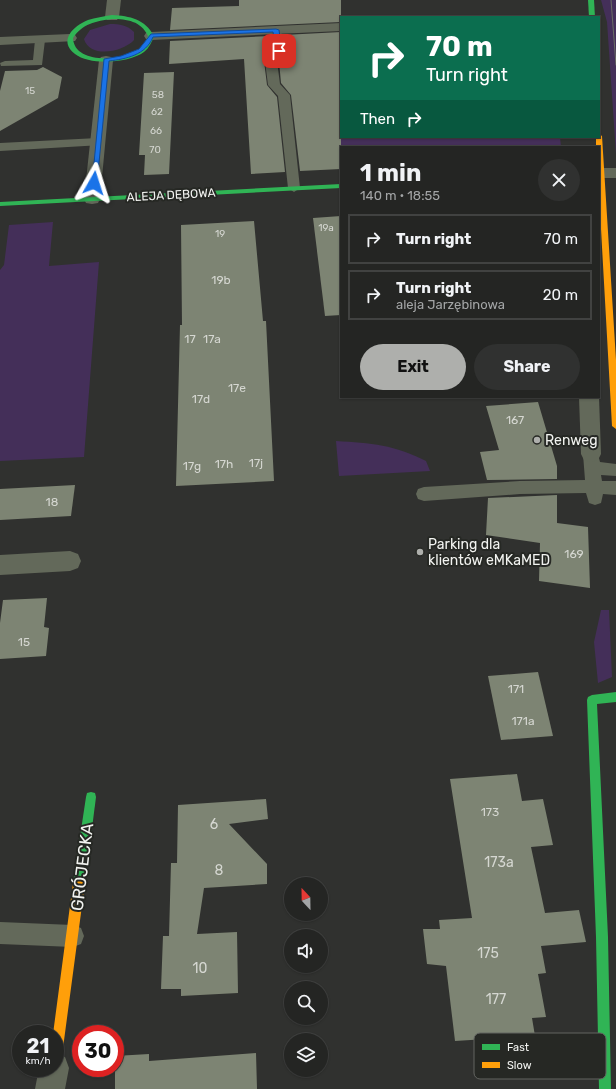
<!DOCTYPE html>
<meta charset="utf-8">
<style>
:root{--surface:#242523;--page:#303130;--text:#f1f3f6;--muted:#a3a5a6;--line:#414241;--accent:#aeafac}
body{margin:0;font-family:Rubik,sans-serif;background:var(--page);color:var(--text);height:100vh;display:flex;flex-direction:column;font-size:15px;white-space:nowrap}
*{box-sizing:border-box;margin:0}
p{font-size:13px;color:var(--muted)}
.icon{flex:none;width:22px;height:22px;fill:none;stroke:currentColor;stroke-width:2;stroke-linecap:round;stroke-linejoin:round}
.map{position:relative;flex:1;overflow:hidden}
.side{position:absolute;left:340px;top:146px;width:260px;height:252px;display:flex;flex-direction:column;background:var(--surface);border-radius:0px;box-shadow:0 1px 3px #0004,0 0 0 1px var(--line)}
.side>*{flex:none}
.hud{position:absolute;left:340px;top:16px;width:260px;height:122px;border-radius:0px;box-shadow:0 1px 3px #0004,0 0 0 1px var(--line);background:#0b6e4f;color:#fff;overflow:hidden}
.needle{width:26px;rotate:338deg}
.controls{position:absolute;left:284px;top:877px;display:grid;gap:8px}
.controls a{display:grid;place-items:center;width:44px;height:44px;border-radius:50%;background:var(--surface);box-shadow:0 1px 3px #0004,0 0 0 1px var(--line);font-size:20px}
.speed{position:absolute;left:12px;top:1025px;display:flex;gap:8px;font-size:20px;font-weight:700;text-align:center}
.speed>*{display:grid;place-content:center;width:52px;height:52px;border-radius:50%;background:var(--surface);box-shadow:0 1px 3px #0004,0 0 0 1px var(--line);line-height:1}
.speed small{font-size:10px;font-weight:400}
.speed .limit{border:6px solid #d22;background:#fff;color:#111}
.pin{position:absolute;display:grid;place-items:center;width:34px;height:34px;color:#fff;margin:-17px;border-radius:8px;box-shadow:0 2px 6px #0006}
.me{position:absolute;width:44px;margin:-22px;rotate:6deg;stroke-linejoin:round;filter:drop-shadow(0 0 3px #0008)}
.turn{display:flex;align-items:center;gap:14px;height:84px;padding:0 20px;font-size:18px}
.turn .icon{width:52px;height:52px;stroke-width:2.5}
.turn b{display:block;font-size:28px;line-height:34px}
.then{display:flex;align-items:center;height:38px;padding:0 20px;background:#0003;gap:8px;font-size:15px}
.round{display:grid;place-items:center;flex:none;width:42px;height:42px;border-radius:21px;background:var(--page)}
.overview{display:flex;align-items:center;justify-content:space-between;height:68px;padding:0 20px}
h1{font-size:24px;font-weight:700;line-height:30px}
.cta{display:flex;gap:8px;margin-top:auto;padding:8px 20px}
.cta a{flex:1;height:46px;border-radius:24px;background:var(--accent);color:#111;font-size:16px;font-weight:700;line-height:46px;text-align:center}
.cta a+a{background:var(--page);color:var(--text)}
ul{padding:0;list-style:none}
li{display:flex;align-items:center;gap:12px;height:50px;margin:0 8px 6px;padding:0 12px;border:2px solid var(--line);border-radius:0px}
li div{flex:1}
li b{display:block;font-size:15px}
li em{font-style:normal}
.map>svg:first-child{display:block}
.green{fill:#442f59}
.building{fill:#7d8473}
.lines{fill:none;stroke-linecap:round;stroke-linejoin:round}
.lane{fill:#63695a;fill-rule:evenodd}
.street{fill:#63695a;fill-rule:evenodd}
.fast{fill:#30b455;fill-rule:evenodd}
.slow{fill:#ff9f0a;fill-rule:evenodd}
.tram{stroke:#6b6e65;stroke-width:1}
.route{fill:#1a73e8;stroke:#114b97}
.poi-dot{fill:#aeafac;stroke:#262824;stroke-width:1.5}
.labels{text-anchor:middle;stroke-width:4;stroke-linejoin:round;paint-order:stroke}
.far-number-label{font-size:10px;fill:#d5d7d1}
.far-street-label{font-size:12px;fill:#f2f3f0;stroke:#262824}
.number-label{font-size:12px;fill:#d5d7d1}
.poi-label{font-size:14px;fill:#f2f3f0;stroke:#262824;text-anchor:start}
.near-number-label{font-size:14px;fill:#d5d7d1}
.near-street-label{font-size:17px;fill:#f2f3f0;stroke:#262824}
.key{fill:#262824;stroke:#636561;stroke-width:1}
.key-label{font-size:11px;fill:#f2f3f0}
</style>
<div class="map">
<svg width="616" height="1089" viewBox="0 0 616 1089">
<rect width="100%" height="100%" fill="#30312f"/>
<g class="green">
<polygon points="601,0 616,0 616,154 607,22"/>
<path d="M110,24C120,24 127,25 134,32V40C123,52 90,59 84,39L90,30Z"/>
<polygon points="341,137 560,137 561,147 341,147"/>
<polygon points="53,222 49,266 99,262 84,457 0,461 0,270 4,265 9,225"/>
<path d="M336,441C371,443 395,445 426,461L430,471L339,476Z"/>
<polygon points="601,610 609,610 612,677 598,683 594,642"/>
</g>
<g class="building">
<polygon points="239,0 341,0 341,22 170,30 172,8 239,6"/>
<polygon points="341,32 341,169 300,171 291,95 281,83 279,61 285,51 283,35"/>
<polygon points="270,36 272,51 264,61 267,85 277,97 285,172 251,174 244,59 169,64 170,41"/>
<polygon points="43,67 62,77 58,98 0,131 0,91 5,71 37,70"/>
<polygon points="174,72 169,174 144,175 145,155 139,155 144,73"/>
<polygon points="341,216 341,315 325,316 313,218"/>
<polygon points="254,221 263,321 266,321 274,481 176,486 180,325 182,325 181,225"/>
<polygon points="538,402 557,466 557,479 487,480 480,452 499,450 486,406"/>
<polygon points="75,485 71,516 0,520 0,489"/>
<polygon points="557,495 557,523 588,527 590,588 539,581 540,543 486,535 488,498"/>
<polygon points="47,598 44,627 49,628 46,656 0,659 0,623 3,600"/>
<polygon points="538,672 553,736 501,740 488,676"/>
<polygon points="517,774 522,801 543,799 553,845 531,847 545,913 579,910 586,942 541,946 546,973 538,974 546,1017 532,1018 535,1036 455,1041 446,966 427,964 423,929 440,929 439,920 472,918 450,779"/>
<polygon points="266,799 268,819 229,824 267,864 267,884 204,888 197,934 237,932 238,993 181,996 181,989 161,989 163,936 169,936 171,863 177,863 178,805"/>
<polygon points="256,1053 257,1089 115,1089 115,1056 149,1054 149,1061"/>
</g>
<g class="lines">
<g class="lane">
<polygon points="276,27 281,30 284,51 277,61 280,84 290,95 300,188 294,192 288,188 278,96 268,85 265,61 274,51 271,30"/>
<polygon points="40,37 45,40 42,65 1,66 0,63 5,61 33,60 35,40"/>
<polygon points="98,138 102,139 104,142 102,145 0,151 0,143"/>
<polygon points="591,448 597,450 600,462 616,464 616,476 601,475 602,481 616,481 616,495 603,494 601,503 595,505 589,503 586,493 520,494 424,501 418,499 416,494 418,489 424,487 520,481 585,480 583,454 585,450"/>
<polygon points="0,922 73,925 81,928 84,936 81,944 73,947 0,944"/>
</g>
<g class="street">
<polygon points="107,0 121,0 119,17 117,20 107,20 105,17"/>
<polygon points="341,23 341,31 151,40 146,39 144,36 146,33 151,32"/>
<polygon points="70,34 75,35 77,38 75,41 0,45 0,37"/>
<polygon points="106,56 111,57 113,60 100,199 98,203 92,204 86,203 84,199 99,60 101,57"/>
<rect x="599" y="168" width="17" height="10"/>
<polygon points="579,397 599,397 601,454 598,460 591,462 584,460 581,454"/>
<polygon points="70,551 78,554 81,561 78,568 70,571 0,575 0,555"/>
<polygon points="55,1053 65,1057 69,1068 65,1089 35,1089 39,1068 55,1068"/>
</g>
<g class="fast">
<polygon points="588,0 594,0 595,17 589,17"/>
<path d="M112,15C130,16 145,19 154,36C152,42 149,48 144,52C129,63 90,66 75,54C58,41 73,26 88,20C95,18 104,16 112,15ZM112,19C127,19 141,21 148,36C146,41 144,46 140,49C124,61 74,65 73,38C82,24 96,21 112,19Z"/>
<polygon points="341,184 341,188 0,206 0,202"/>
<polygon points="616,692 616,702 597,704 608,937 611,1089 599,1089 596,937 587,700 588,697 592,695"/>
<polygon points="91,792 95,793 96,797 85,883 83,887 79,889 75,887 73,883 86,797 87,793"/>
</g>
<g class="slow">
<polygon points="599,134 602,136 616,360 616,429 612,426 599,193 599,147 596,147 596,137 599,137"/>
<polygon points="79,877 83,879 85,883 61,1063 59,1067 55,1069 52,1068 55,1068 55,1034 53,1034 73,883 75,879"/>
</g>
<polyline class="tram" points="611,0 616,65"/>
</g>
<path class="route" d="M276,29L279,30L282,51L279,52L276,51L273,32L153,37C146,55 126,59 109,61L97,183L92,184L104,59L121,56L139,49L151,34Z"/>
<g class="poi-dot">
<circle cx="537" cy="440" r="4"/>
<circle cx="420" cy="552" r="4"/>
</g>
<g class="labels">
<g class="far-number-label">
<text x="30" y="94">15</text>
<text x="158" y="98">58</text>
<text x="157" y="115">62</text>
<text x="156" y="134">66</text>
<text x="155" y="153">70</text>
<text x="326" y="231">19a</text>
<text x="220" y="237">19</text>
</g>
<g class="far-street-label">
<text transform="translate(171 195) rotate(-3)" y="4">ALEJA DĘBOWA</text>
</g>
<g class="number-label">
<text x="221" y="284">19b</text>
<text x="190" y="343">17</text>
<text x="212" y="343">17a</text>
<text x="237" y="392">17e</text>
<text x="201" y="403">17d</text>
<text x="515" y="424">167</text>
<text x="256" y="467">17j</text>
<text x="224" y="468">17h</text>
<text x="192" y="470">17g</text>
<text x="52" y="506">18</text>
<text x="574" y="558">169</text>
<text x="24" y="646">15</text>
<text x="516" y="693">171</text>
<text x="523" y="725">171a</text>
<text x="490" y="816">173</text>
</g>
<g class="poi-label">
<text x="545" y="445">Renweg</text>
<text x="428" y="549">Parking dla<tspan x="428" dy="16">klientów eMKaMED</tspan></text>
</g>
<g class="near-number-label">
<text x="214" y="829">6</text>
<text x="499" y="867">173a</text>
<text x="219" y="875">8</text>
<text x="488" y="958">175</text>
<text x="200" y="973">10</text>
<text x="496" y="1004">177</text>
</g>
<g class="near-street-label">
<text transform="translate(82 867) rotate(-83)" y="6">GRÓJECKA</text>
</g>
</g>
<rect x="474" y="1033" width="132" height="46" rx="6" class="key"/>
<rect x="482" y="1044" width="18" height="6" fill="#30b455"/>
<rect x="482" y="1062" width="18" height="6" fill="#ff9f0a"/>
<g class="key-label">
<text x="507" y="1051">Fast</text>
<text x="507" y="1069">Slow</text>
</g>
</svg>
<div class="controls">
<a><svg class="needle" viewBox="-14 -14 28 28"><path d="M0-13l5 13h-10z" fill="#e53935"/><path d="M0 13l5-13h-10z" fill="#a3a5a6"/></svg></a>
<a><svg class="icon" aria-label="sound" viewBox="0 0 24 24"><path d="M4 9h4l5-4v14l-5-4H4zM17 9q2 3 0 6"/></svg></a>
<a><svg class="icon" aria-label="search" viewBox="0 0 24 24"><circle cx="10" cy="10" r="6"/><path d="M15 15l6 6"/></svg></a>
<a><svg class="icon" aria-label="layers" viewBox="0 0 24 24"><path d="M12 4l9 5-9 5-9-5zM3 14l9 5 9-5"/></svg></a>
</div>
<div class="speed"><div>21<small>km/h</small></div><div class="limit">30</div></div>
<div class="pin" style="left:279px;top:51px;background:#d93025"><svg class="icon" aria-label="arrive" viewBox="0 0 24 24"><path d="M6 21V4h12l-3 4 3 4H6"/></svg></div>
<svg class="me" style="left:94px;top:183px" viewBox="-20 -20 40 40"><path d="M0-17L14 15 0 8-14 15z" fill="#1a73e8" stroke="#fff" stroke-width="4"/></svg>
<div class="hud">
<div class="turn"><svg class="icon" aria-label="right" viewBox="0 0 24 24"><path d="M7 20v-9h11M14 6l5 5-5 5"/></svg><div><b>70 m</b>Turn right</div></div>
<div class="then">Then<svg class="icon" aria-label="right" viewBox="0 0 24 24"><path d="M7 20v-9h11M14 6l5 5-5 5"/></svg></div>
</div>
<section class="side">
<div class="overview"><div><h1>1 min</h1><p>140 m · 18:55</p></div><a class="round"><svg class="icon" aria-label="close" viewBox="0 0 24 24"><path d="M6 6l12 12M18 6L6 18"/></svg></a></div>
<ul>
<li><svg class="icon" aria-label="right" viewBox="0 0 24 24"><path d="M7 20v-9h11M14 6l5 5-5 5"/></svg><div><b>Turn right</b></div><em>70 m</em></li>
<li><svg class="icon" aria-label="right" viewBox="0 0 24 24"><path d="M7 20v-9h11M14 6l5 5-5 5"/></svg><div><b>Turn right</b><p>aleja Jarzębinowa</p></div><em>20 m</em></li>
</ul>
<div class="cta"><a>Exit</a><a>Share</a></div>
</section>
</div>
